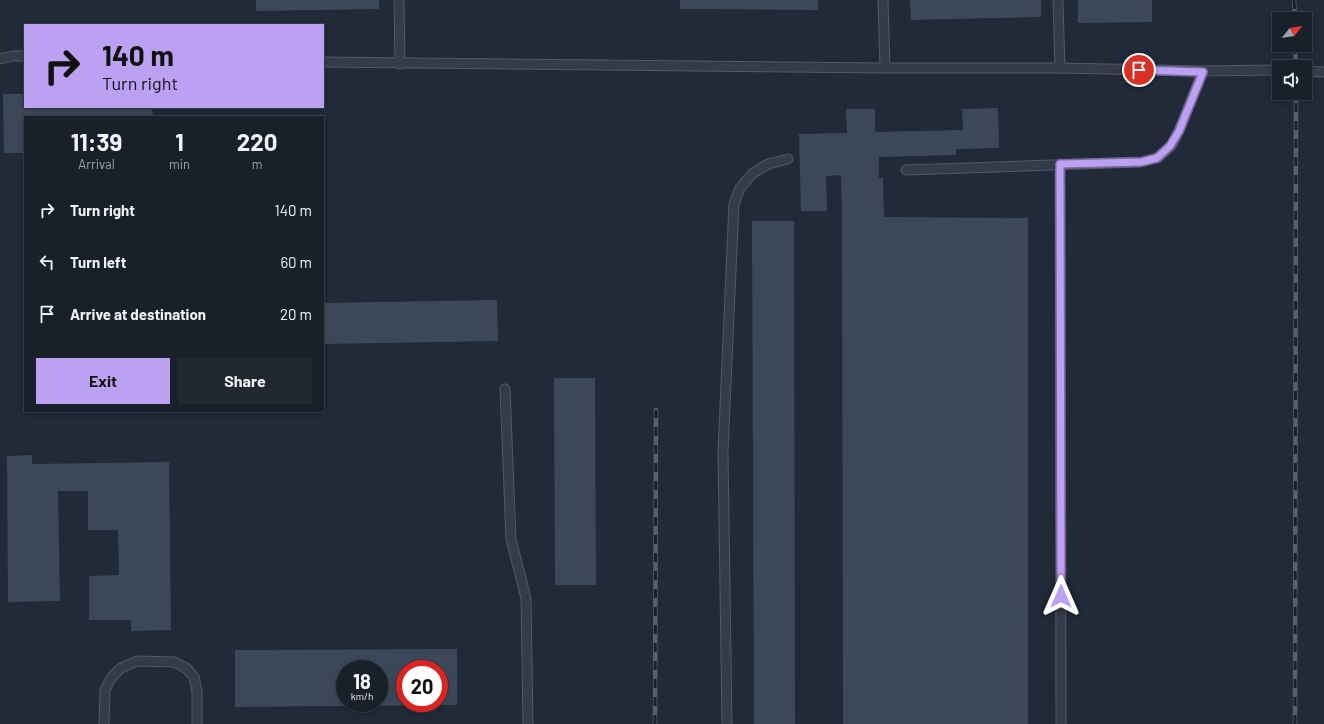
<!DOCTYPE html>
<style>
:root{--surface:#18202a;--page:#212832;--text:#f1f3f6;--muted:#9fa3a8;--line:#363e47;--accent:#bca0f2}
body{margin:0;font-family:Barlow,sans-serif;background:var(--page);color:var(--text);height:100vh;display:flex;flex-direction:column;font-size:15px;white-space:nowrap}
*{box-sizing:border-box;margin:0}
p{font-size:13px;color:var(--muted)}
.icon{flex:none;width:22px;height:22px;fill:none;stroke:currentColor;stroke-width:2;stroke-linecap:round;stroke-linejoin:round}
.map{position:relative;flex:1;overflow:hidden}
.panel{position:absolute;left:24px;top:116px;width:300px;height:296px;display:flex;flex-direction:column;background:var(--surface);border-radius:0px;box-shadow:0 2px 6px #0003,0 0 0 1px var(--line)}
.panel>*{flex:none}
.banner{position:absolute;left:24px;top:24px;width:300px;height:84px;border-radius:0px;box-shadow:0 2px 6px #0003,0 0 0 1px var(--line);background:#bca0f2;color:#111;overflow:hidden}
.needle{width:26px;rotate:60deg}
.controls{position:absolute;left:1272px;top:12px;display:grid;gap:8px}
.controls a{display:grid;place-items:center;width:40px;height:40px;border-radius:0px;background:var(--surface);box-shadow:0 2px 6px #0003,0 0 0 1px var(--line);font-size:20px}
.speed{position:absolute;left:336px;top:660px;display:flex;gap:8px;font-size:20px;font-weight:700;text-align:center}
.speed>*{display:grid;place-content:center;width:52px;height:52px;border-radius:50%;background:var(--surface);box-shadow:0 2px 6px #0003,0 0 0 1px var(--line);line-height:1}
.speed small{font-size:10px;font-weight:400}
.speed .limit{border:6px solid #d22;background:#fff;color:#111}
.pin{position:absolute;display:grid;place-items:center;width:34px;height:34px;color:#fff;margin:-17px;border:2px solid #fff;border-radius:50%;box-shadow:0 1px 4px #0007}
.me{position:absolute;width:44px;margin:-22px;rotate:0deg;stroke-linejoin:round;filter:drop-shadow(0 0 3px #0008)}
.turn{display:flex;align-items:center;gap:14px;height:84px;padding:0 12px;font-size:18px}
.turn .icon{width:52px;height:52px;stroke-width:2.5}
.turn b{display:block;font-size:28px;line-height:34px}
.eta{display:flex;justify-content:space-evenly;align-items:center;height:68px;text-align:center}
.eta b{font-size:24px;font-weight:700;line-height:28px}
.button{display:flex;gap:8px;margin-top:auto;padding:8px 12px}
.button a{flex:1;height:46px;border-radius:0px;background:var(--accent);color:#111;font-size:16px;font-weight:700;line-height:46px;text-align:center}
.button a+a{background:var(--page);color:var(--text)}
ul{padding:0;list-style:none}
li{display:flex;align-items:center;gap:12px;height:52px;padding:0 12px}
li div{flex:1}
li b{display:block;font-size:15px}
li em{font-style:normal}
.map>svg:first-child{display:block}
.building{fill:#3c4858;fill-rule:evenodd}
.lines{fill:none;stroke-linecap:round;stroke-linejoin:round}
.lane-casing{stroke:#515966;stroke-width:11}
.lane{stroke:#333c48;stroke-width:9}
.rail-casing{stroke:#55606f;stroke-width:4.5}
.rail{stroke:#19212d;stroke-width:3;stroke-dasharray:9;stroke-linecap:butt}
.route-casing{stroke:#7a689d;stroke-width:10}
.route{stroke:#bca0f2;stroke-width:7}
</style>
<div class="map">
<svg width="1324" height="724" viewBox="0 0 1324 724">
<rect width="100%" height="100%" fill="#202a38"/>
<g class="building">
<polygon points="256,0 379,0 379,9 256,11"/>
<polygon points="680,0 818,0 818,10 680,9"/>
<polygon points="910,0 1041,0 1041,17 911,20"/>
<polygon points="1078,0 1152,0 1152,22 1078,23"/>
<polygon points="3,94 25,94 25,107 152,107 153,117 25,117 25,153 4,153"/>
<polygon points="998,108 999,148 956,149 956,155 879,157 879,178 883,178 884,217 1028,218 1028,724 843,724 842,218 841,175 826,176 827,211 801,211 799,134 847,133 846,109 875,109 875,132 963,130 962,109"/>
<polygon points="752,221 794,221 795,724 754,724"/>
<polygon points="497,300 498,341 323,344 323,303"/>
<polygon points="554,378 595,378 596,585 555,585"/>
<polygon points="32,455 32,464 169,462 171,630 131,631 131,620 89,620 89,576 119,575 118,530 88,530 88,491 58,491 60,601 8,602 7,456"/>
<path d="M457,649V705L235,707V650ZM345,669H379V703H345ZM405,669H439V703H405Z"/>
</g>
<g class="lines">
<g class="lane-casing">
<g id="lane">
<polyline points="399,0 400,64"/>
<polyline points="883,0 885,68"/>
<polyline points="1058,0 1060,68"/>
<polyline points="0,59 13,56 25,56"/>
<polyline points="323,62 885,68 1060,68 1203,71 1279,70"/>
<polyline points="1305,71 1324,72"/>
<polyline points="1060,164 1061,724"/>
<polyline points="906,170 1141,162 1157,158 1171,146 1179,131 1203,71"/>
<polyline points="505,389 511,539 526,598 528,724"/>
<polyline points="104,724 105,690 111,678 121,668 137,661 174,662 186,668 194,677 197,691 197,724"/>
<polyline points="727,724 723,451 734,204 740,188 752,174 768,164 788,159"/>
</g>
</g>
<use href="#lane" class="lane"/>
<g class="rail-casing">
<g id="rail">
<polyline points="1294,0 1295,19"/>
<polyline points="1295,45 1296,67"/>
<polyline points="655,724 656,410"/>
<polyline points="1295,724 1296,93"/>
</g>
</g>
<use href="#rail" class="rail"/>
</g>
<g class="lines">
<g class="route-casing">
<polyline id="route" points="1061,596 1060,164 1141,162 1157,158 1170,146 1179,131 1203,72 1139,70"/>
</g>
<use href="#route" class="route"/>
</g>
</svg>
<div class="controls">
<a><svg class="needle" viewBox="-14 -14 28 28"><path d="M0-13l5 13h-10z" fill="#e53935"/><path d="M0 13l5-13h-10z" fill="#9fa3a8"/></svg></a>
<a><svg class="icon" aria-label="sound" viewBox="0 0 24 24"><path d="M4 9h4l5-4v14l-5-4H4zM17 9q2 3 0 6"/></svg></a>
</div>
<div class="speed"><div>18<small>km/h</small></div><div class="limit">20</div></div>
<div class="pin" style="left:1139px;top:70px;background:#d93025"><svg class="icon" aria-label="arrive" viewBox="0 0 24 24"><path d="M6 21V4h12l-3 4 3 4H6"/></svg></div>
<svg class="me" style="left:1061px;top:596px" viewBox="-20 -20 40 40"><path d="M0-17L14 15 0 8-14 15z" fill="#bca0f2" stroke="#fff" stroke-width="4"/></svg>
<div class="banner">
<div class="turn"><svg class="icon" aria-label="right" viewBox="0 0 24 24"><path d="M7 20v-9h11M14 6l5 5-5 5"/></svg><div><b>140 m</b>Turn right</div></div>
</div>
<section class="panel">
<div class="eta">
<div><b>11:39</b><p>Arrival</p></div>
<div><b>1</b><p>min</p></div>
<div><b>220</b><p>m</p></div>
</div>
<ul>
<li><svg class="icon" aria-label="right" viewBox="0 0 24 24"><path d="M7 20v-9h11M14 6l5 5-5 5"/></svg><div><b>Turn right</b></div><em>140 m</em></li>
<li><svg class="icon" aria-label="left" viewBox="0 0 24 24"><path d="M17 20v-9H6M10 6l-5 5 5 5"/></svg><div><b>Turn left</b></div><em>60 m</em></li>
<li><svg class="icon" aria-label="arrive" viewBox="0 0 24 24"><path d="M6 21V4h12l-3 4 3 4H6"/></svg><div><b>Arrive at destination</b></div><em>20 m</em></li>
</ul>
<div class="button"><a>Exit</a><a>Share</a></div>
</section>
</div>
